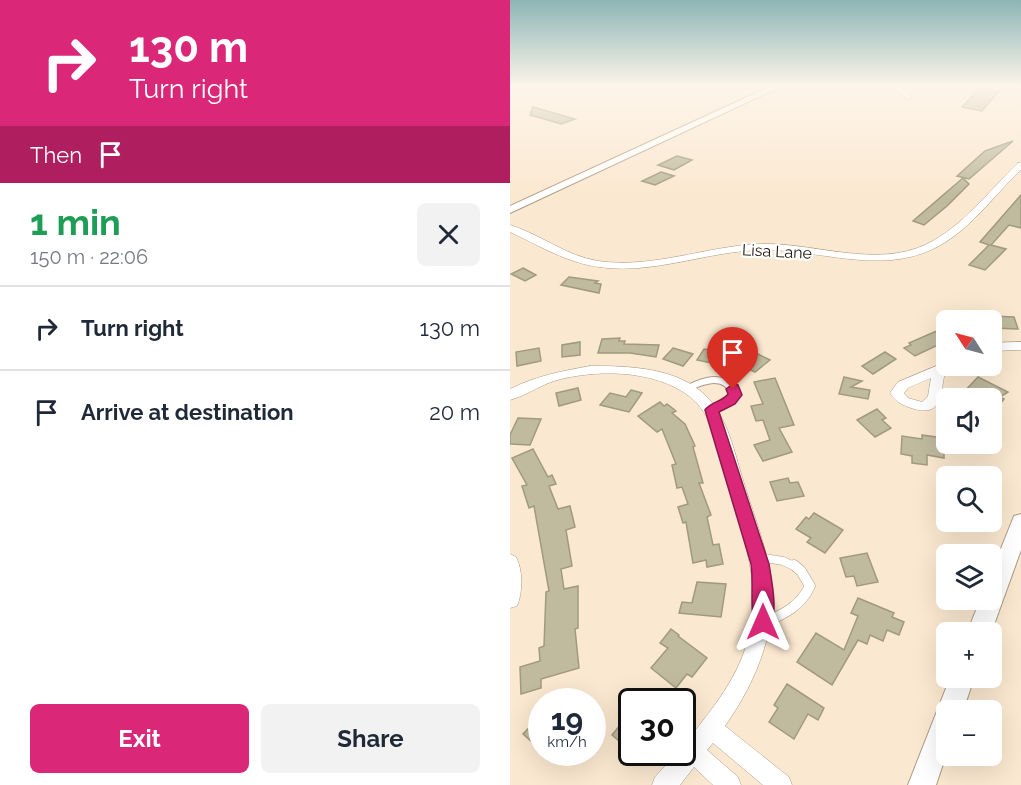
<!DOCTYPE html>
<meta charset="utf-8">
<style>
:root{--surface:#fff;--page:#f2f2f3;--text:#1f2937;--muted:#747a83;--line:#e0e1e3;--accent:#db2777}
body{margin:0;font-family:Raleway,sans-serif;background:var(--page);color:var(--text);height:100vh;display:flex;flex-direction:column;font-size:22px;white-space:nowrap}
*{box-sizing:border-box;margin:0}
p{font-size:20px;color:var(--muted)}
.icon{flex:none;width:33px;height:33px;fill:none;stroke:currentColor;stroke-width:2;stroke-linecap:round;stroke-linejoin:round}
.map{position:relative;flex:1;overflow:hidden}
.panel{display:flex;flex-direction:column;background:var(--surface);width:510px}
.panel>*{flex:none}
.hud{background:#db2777;color:#fff;overflow:hidden}
.needle{width:39px;rotate:306deg}
.fabs{position:absolute;left:426px;top:310px;display:grid;gap:12px}
.fabs a{display:grid;place-items:center;width:66px;height:66px;border-radius:9px;background:var(--surface);box-shadow:0 6px 24px #0002;font-size:30px}
.speed{position:absolute;left:18px;top:688px;display:flex;gap:12px;font-size:30px;font-weight:700;text-align:center}
.speed>*{display:grid;place-content:center;width:78px;height:78px;border-radius:50%;background:var(--surface);box-shadow:0 6px 24px #0002;line-height:1}
.speed small{font-size:15px;font-weight:400}
.speed .limit{border:3px solid #111;border-radius:9px;background:#fff;color:#111}
.pin{position:absolute;display:grid;place-items:center;width:51px;height:51px;color:#fff;margin:-62px -26px;border-radius:50% 50% 50% 0;rotate:-45deg;box-shadow:0 0 6px #0007}
.pin .icon{rotate:45deg}
.me{position:absolute;width:66px;margin:-33px;rotate:0deg;stroke-linejoin:round;filter:drop-shadow(0 0 4px #0008)}
.turn{display:flex;align-items:center;gap:21px;height:126px;padding:0 30px;font-size:27px}
.turn .icon{width:78px;height:78px;stroke-width:2.5}
.turn b{display:block;font-size:42px;line-height:51px}
.then{display:flex;align-items:center;height:57px;padding:0 30px;background:#0003;gap:12px;font-size:22px}
.round{display:grid;place-items:center;flex:none;width:63px;height:63px;border-radius:9px;background:var(--page)}
.overview{display:flex;align-items:center;justify-content:space-between;height:102px;padding:0 30px}
h1{font-size:36px;font-weight:700;line-height:45px;color:#1e9e55}
.primary-button{display:flex;gap:12px;margin-top:auto;padding:12px 30px}
.primary-button a{flex:1;height:69px;border-radius:9px;background:var(--accent);color:#fff;font-size:24px;font-weight:700;line-height:69px;text-align:center}
.primary-button a+a{background:var(--page);color:var(--text)}
ul{padding:0;list-style:none}
li{display:flex;align-items:center;gap:18px;height:84px;padding:0 30px;border-top:2px solid var(--line)}
li div{flex:1}
li b{display:block;font-size:22px}
li em{font-style:normal}
main{display:flex;flex:1;min-height:0}
.map>svg:first-child{display:block}
.building{fill:#c0bb9f;stroke:#a09a7f;stroke-width:1.5}
.lines{fill:none;stroke-linecap:round;stroke-linejoin:round}
.service-far2-casing{stroke:#ad9b84;stroke-width:8}
.service-far1-casing{stroke:#ad9b84;stroke-width:9}
.service-casing{stroke:#ad9b84;stroke-width:11}
.minor-casing{stroke:#ad9b84;stroke-width:1}
.tertiary-casing{stroke:#ad9b84;stroke-width:2}
.service-far2{stroke:#fff;stroke-width:6}
.service-far1{stroke:#fff;stroke-width:8}
.service{stroke:#fff;stroke-width:10}
.minor{fill:#fff;fill-rule:evenodd}
.tertiary{fill:#fff;fill-rule:evenodd}
.route{fill:#db2777;stroke:#8e194d;stroke-width:1.5}
.labels{text-anchor:middle;stroke-width:4.5;stroke-linejoin:round;paint-order:stroke}
.far-street-label{font-size:16px;fill:#1b150c;stroke:#fff}
</style>
<main>
<section class="panel">
<div class="hud">
<div class="turn"><svg class="icon" aria-label="right" viewBox="0 0 24 24"><path d="M7 20v-9h11M14 6l5 5-5 5"/></svg><div><b>130 m</b>Turn right</div></div>
<div class="then">Then<svg class="icon" aria-label="arrive" viewBox="0 0 24 24"><path d="M6 21V4h12l-3 4 3 4H6"/></svg></div>
</div>
<div class="overview"><div><h1>1 min</h1><p>150 m · 22:06</p></div><a class="round"><svg class="icon" aria-label="close" viewBox="0 0 24 24"><path d="M6 6l12 12M18 6L6 18"/></svg></a></div>
<ul>
<li><svg class="icon" aria-label="right" viewBox="0 0 24 24"><path d="M7 20v-9h11M14 6l5 5-5 5"/></svg><div><b>Turn right</b></div><em>130 m</em></li>
<li><svg class="icon" aria-label="arrive" viewBox="0 0 24 24"><path d="M6 21V4h12l-3 4 3 4H6"/></svg><div><b>Arrive at destination</b></div><em>20 m</em></li>
</ul>
<div class="primary-button"><a>Exit</a><a>Share</a></div>
</section>
<div class="map">
<svg width="511" height="785" viewBox="0 0 511 785">
<rect width="100%" height="100%" fill="#fbe8d0"/>
<g class="building">
<polygon points="470,88 489,91 472,111 452,107"/>
<polygon points="23,107 65,119 51,124 20,115"/>
<polygon points="503,141 459,179 447,176 475,151"/>
<polygon points="167,156 182,160 164,170 148,165"/>
<polygon points="151,172 164,176 145,185 132,181"/>
<polygon points="453,178 459,184 437,206 414,225 403,221"/>
<polygon points="511,195 511,228 499,225 481,245 496,249 475,270 459,265 479,245 470,242"/>
<polygon points="13,268 26,275 15,281 1,274"/>
<polygon points="59,277 88,281 85,283 91,284 89,293 51,285"/>
<polygon points="482,316 504,317 508,329 482,328"/>
<polygon points="436,327 436,341 405,356 394,348 401,345 399,343"/>
<polygon points="110,338 109,341 115,341 114,344 149,345 146,357 120,353 88,353 92,339"/>
<polygon points="70,342 70,355 52,357 52,345"/>
<polygon points="29,348 31,361 7,366 6,352"/>
<polygon points="163,348 183,354 173,366 153,359"/>
<polygon points="194,349 218,354 211,365 187,360"/>
<polygon points="244,352 260,360 245,372 223,361 233,354 238,357"/>
<polygon points="375,352 386,359 363,374 352,366"/>
<polygon points="334,377 352,381 341,387 360,390 358,399 329,394"/>
<polygon points="468,377 498,392 490,397 494,399 488,407 482,404 482,399 461,399 452,394"/>
<polygon points="265,378 284,425 269,428 282,452 253,461 244,445 260,440 253,420 246,421 241,406 253,404 244,382"/>
<polygon points="68,388 71,400 49,406 46,393"/>
<polygon points="121,390 132,393 119,412 90,405 100,393 116,397"/>
<polygon points="150,402 154,406 157,404 166,411 162,413 175,424 185,446 183,447 193,483 189,483 201,515 197,517 203,545 209,544 213,564 197,567 196,560 183,563 176,522 173,523 168,507 178,504 172,487 167,488 162,465 166,464 152,429 147,432 128,416"/>
<polygon points="367,409 376,418 372,420 381,428 365,437 347,420"/>
<polygon points="8,418 31,419 20,445 0,444 0,435"/>
<polygon points="412,435 434,438 434,458 417,455 417,465 402,463 402,456 391,454 392,436 412,439"/>
<polygon points="23,449 38,477 42,475 46,484 39,486 48,509 60,506 65,527 56,530 62,566 51,569 54,589 68,586 68,628 65,629 69,668 31,679 31,688 11,694 10,667 30,661 29,648 34,646 36,592 39,591 24,506 19,508 12,486 17,485 2,458"/>
<polygon points="278,478 280,483 288,482 294,496 267,501 260,482"/>
<polygon points="304,513 333,530 315,553 297,542 301,538 286,529 296,517 299,519"/>
<polygon points="357,553 368,582 347,586 344,576 336,577 330,558"/>
<polygon points="187,582 216,584 211,617 169,613 172,602 182,603"/>
<polygon points="348,598 384,613 382,617 394,622 389,635 377,630 373,641 360,635 357,644 348,640 322,685 287,662 306,633 334,650 348,616 341,613"/>
<polygon points="161,629 169,635 168,636 197,658 182,677 177,674 166,688 141,668 158,648 150,643"/>
<polygon points="277,684 314,708 308,720 298,714 284,739 259,722 268,708 264,705"/>
<polygon points="122,711 122,752 102,735"/>
<polygon points="32,714 32,751 13,734"/>
</g>
<g class="lines">
<g class="service-far2-casing">
<path id="service-far2" d="M176,389C194,380 215,372 225,395L223,398"/>
</g>
<g class="service-far1-casing">
<g id="service-far1">
<polyline points="202,410 220,401 224,396"/>
<polyline points="249,557 273,561 286,567"/>
</g>
</g>
<g class="service-casing">
<path id="service" d="M253,623C274,614 290,607 300,586L291,571L284,565"/>
</g>
<g class="minor-casing">
<g id="minor">
<polygon points="381,86 388,86 402,98 397,99"/>
<path d="M508,163H511V170C483,196 459,232 423,249C369,275 308,249 252,250C197,251 144,275 89,267C57,263 28,245 0,232V225C30,234 56,256 88,261C143,269 196,246 250,244C304,242 365,269 417,244C453,226 479,191 508,163Z"/>
<polygon points="511,342 511,350 482,351 482,343"/>
<path d="M436,362V366H444L435,372C430,392 434,417 404,409C392,405 387,403 380,393L388,382ZM421,378L418,396L412,402L398,398L394,393L398,388Z"/>
<path d="M80,366C119,366 168,367 197,397C218,419 224,451 233,480C241,507 252,535 258,563C272,621 248,679 215,726L279,777L282,785H253L203,743L197,750L228,777L231,785H203L184,767L170,785H142L145,777L167,753H172V747C195,718 220,689 233,655C253,600 240,559 225,506C216,478 208,450 200,422C196,416 192,409 187,403C154,370 93,369 51,379C33,383 18,395 0,400V389C26,376 52,371 80,366Z"/>
<path d="M0,554L6,557C13,570 13,592 7,606L0,608Z"/>
</g>
</g>
<g class="tertiary-casing">
<g id="tertiary">
<polygon points="261,86 272,86 0,213 0,206"/>
<polygon points="511,514 511,550 481,633 457,633 470,600 482,600 482,571 504,516"/>
<polygon points="440,678 464,678 453,711 436,711 436,755 426,785 398,785"/>
</g>
</g>
<use href="#service-far2" class="service-far2"/>
<use href="#service-far1" class="service-far1"/>
<use href="#service" class="service"/>
<use href="#minor" class="minor"/>
<use href="#tertiary" class="tertiary"/>
</g>
<linearGradient id="sky" x2="0" y2="1"><stop stop-color="#8db5b5"/><stop offset="0.44" stop-color="#fdf5ea"/><stop offset="1" stop-color="#fdf5ea" stop-opacity="0"/></linearGradient>
<rect width="511" height="196" fill="url(#sky)"/>
<path class="route" d="M223,384L228,385L232,395L225,404L209,412L259,564C262,583 268,611 260,629L253,631L246,629C239,613 244,583 241,564L195,410C200,402 212,402 218,394L216,389Z"/>
<g class="labels">
<g class="far-street-label">
<text transform="translate(267 251) rotate(3)" y="6">Lisa Lane</text>
</g>
</g>
</svg>
<div class="fabs">
<a><svg class="needle" viewBox="-14 -14 28 28"><path d="M0-13l5 13h-10z" fill="#e53935"/><path d="M0 13l5-13h-10z" fill="#747a83"/></svg></a>
<a><svg class="icon" aria-label="sound" viewBox="0 0 24 24"><path d="M4 9h4l5-4v14l-5-4H4zM17 9q2 3 0 6"/></svg></a>
<a><svg class="icon" aria-label="search" viewBox="0 0 24 24"><circle cx="10" cy="10" r="6"/><path d="M15 15l6 6"/></svg></a>
<a><svg class="icon" aria-label="layers" viewBox="0 0 24 24"><path d="M12 4l9 5-9 5-9-5zM3 14l9 5 9-5"/></svg></a>
<a>+</a>
<a>−</a>
</div>
<div class="speed"><div>19<small>km/h</small></div><div class="limit">30</div></div>
<div class="pin" style="left:223px;top:389px;background:#d93025"><svg class="icon" aria-label="arrive" viewBox="0 0 24 24"><path d="M6 21V4h12l-3 4 3 4H6"/></svg></div>
<svg class="me" style="left:253px;top:622px" viewBox="-20 -20 40 40"><path d="M0-17L14 15 0 8-14 15z" fill="#db2777" stroke="#fff" stroke-width="4"/></svg>
</div>
</main>
